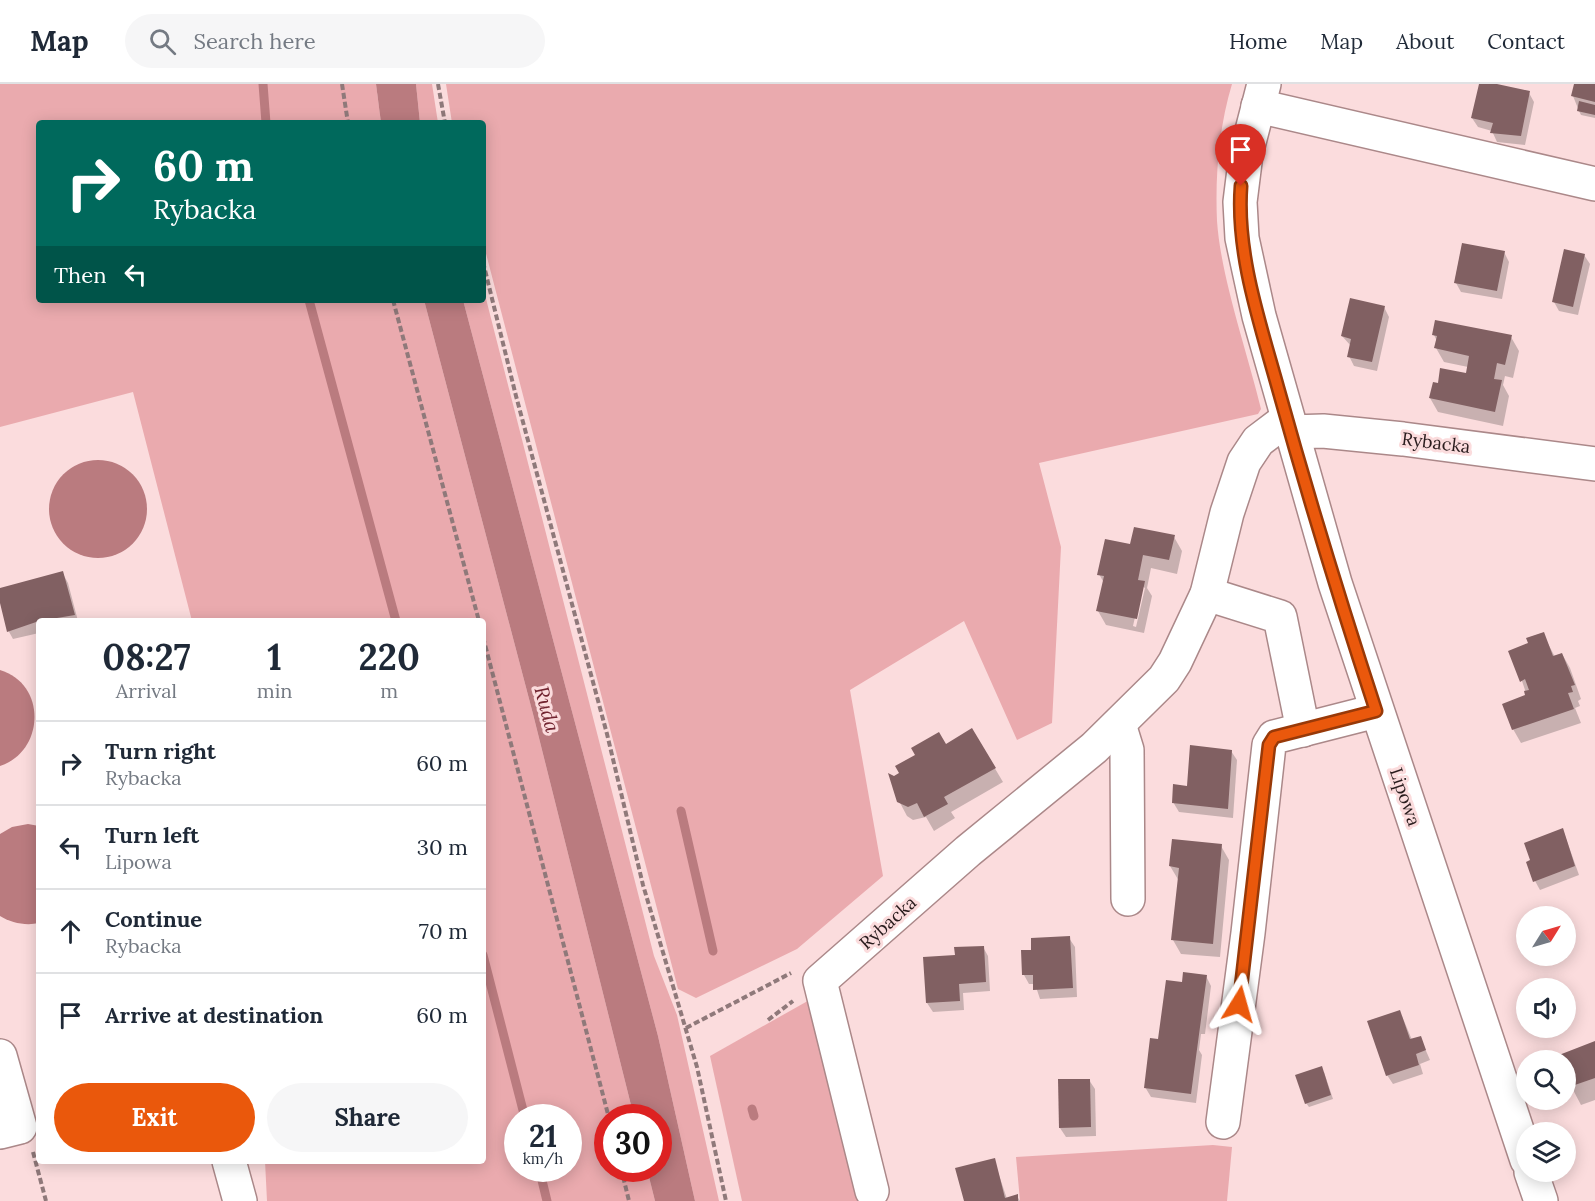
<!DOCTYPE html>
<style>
:root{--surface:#fff;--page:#f6f6f7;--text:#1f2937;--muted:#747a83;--line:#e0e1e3;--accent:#ea580c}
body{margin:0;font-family:Lora,serif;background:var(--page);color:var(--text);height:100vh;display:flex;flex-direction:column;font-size:22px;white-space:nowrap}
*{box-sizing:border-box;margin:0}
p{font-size:20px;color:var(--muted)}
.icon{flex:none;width:33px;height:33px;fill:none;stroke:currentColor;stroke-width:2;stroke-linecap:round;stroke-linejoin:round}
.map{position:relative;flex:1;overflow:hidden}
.side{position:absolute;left:36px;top:534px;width:450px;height:546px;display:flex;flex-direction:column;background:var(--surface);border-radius:6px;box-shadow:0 3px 15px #0003}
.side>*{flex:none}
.banner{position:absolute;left:36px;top:36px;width:450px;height:183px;border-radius:6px;box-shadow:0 3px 15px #0003;background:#00695c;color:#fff;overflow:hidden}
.needle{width:39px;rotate:53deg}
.buttons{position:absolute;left:1516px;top:822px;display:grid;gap:12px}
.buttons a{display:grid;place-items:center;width:60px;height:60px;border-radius:50%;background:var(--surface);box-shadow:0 3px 15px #0003;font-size:30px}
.speed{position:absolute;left:504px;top:1020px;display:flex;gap:12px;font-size:30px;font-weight:700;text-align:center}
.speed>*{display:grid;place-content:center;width:78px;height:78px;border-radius:50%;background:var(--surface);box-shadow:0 3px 15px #0003;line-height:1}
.speed small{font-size:15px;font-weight:400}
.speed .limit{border:9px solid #d22;background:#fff;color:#111}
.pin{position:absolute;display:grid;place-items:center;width:51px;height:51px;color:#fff;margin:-62px -26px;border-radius:50% 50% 50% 0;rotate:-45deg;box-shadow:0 0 6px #0007}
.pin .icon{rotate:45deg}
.me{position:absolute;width:66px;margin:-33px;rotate:8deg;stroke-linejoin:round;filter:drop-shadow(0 0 4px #0008)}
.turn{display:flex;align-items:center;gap:21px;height:126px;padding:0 18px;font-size:27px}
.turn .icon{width:78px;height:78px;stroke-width:2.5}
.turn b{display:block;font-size:42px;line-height:51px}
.then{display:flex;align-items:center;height:57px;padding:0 18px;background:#0003;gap:12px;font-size:22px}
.eta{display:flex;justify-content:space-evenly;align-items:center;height:102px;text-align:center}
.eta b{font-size:36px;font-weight:700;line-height:42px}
.cta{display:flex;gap:12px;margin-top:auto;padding:12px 18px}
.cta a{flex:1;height:69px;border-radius:36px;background:var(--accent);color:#fff;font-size:24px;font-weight:700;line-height:69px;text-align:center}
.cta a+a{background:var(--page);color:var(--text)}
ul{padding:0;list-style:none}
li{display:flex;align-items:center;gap:18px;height:84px;padding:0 18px;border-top:2px solid var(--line)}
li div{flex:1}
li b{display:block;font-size:22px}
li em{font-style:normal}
header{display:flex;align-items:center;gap:36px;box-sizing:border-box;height:84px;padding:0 30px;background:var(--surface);border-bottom:2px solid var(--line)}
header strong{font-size:28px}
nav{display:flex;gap:33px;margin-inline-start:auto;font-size:21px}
.search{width:420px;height:54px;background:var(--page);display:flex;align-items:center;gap:15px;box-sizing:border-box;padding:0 21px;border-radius:33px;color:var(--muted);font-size:22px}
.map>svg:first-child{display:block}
.green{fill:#eaaaae;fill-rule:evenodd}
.water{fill:#ba7b7f}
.shadow{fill:#0003;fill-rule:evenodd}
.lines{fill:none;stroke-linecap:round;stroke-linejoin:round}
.stream{stroke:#ba7b7f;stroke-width:9}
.building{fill:#816062}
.minor-casing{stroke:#ab8889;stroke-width:36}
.path{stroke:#8f797a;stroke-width:4;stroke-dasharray:6 3;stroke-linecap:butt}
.minor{stroke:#fff;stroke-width:33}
.route-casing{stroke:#983908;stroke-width:15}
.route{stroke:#ea580c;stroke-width:10}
.labels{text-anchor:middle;stroke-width:6;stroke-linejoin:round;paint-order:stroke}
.street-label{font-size:18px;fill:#291c1d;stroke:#fbdcdd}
.water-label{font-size:20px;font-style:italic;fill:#722430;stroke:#fbdcdd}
</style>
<header>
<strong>Map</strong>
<div class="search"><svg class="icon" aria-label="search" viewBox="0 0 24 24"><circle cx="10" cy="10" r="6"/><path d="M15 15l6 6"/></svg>Search here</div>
<nav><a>Home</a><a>Map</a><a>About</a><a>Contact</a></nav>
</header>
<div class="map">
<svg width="1595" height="1117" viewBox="0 0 1595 1117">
<rect width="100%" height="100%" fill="#fbdcdd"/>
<g class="green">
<path d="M0,0H376L381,39H39V216H424L533,630L634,1033L608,1034V1084L647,1085L655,1117H267L265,1077H483V537H192L133,308L0,343ZM518,1034H568V1084H518Z"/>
<polygon points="416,0 432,0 438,39 420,39"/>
<path d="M446,0H1232C1219,43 1215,92 1217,137C1221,194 1247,267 1261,325L1258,330L1039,379L1061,463L1052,639L1017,656L964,537L850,606L883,792L797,865L696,914L678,905L483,158V39H452Z"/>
<polygon points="483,203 654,872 677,931 719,1117 695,1117 658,952 463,216 483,216"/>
<polygon points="813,914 863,1117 742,1117 710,972"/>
<polygon points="1213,1061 1232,1063 1227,1117 1020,1117 1016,1073"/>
</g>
<g class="water">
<polygon points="376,0 416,0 420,39 381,39"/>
<polygon points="424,216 463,216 658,952 695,1117 655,1117 647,1085 658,1084 658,1034 634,1033 533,630"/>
<circle cx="98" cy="425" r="49"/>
<path d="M0,586C47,600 45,667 0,682Z"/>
<path d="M28,740L39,742V839C26,842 11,839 0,832V750L12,743Z"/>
</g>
<g class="shadow">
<polygon points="1480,0 1529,9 1534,18 1525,61 1497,58 1492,47 1478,43 1472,34"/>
<polygon points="1576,0 1595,0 1595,34 1581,31 1579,27 1573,12"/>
<polygon points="1504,168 1509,178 1502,215 1461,208 1456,199"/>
<polygon points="1584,171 1590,180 1578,231 1559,227 1554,218"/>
<polygon points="1384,223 1389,233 1377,287 1354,282 1349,272 1351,262 1342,252"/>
<polygon points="1434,251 1511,253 1519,267 1513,294 1505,292 1503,301 1509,312 1503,342 1438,328 1430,314 1439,300 1467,291 1468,283 1444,278 1436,264 1437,257"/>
<path d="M1174,453L1182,467L1177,490L1151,484L1147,504L1152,512L1144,549L1106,541L1098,527L1104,499L1099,490L1131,462ZM1142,502L1145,504L1136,543L1133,542Z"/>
<polygon points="63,490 68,499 78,537 39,537 39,549 13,555 8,546 0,506"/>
<polygon points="1543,550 1555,573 1562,570 1570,584 1581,615 1578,617 1580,622 1575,624 1581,639 1521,659 1513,645 1527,612 1522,597 1530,560"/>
<polygon points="972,646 1003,698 951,728 955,734 934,747 926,733 913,736 907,732 899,717 894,694"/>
<polygon points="1231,667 1237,676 1233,734 1179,728 1173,718"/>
<polygon points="1563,746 1579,791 1540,806 1535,797 1532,777"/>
<polygon points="1221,762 1229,776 1220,873 1181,870 1173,856 1179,797 1170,782"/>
<polygon points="1069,854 1075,863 1077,913 1040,915 1035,900 1029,900 1024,891 1033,867"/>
<polygon points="983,863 988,872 990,907 963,909 964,926 933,928 927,919 956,873"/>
<polygon points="1206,892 1211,902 1205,950 1201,950 1199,966 1202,971 1196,1019 1151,1013 1145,1003 1160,957 1183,900"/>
<polygon points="1402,932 1412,956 1420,953 1430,976 1420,980 1423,990 1393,1000 1387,991"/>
<polygon points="1595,959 1595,1016 1581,1021 1571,1002 1566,976 1562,976 1560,971"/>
<polygon points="1324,988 1333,1015 1309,1023 1306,1019"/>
<polygon points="1089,996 1095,1005 1096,1052 1066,1053 1060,1044"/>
<polygon points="994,1076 1007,1115 1017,1112 1020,1117 965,1117"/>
</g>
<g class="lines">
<g class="stream">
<polyline points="263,0 266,39"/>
<polyline points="309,216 396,537"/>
<polyline points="681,727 713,867"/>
<polyline points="483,871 525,1034"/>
<polyline points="752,1025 754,1032"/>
<polyline points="539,1084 547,1117"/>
</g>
</g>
<g class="building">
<polygon points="1479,0 1497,0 1530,7 1521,52 1490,49 1493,39 1471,34"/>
<polygon points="1574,0 1595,0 1595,18 1571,12"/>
<polygon points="1579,17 1595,21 1595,31 1577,27"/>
<polygon points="1462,159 1505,167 1497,207 1454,199"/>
<polygon points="1564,165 1585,170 1573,223 1552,218"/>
<polygon points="1350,214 1385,222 1372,278 1347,273 1351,255 1341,252"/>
<polygon points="1435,236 1512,251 1505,281 1497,279 1494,295 1502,296 1495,328 1429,314 1433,298 1438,299 1440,284 1466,289 1469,272 1434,264 1437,252 1432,251"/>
<polygon points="1134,443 1175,451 1169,476 1143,471 1138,496 1145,497 1137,535 1096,527 1104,492 1097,491 1105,455 1130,460"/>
<polygon points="63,487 75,531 39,537 7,548 0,519 0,504"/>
<polygon points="1544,548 1553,572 1562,569 1575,601 1571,602 1573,608 1568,609 1574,625 1512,646 1502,620 1525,611 1524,607 1529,606 1525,595 1520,598 1508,567 1528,559 1526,554"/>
<polygon points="972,644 996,684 944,713 948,720 924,733 917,719 908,723 897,718 888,689 894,692 899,689 895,682 915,671 911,664 939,648 946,660"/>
<polygon points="1190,661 1232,666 1228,725 1172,719 1173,700 1187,702"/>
<polygon points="1563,744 1575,782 1533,798 1526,778 1530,776 1524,759"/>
<polygon points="1172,755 1222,760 1213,860 1171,856 1179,784 1169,782"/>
<polygon points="1070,852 1073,904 1033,906 1033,891 1022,891 1021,866 1031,866 1031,854"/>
<polygon points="984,862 986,898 959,900 960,917 926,919 923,873 955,871 954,863"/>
<polygon points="1183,888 1207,891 1191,1010 1144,1004 1150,954 1158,955 1166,896 1182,898"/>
<polygon points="1400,926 1410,955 1421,952 1426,966 1416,970 1419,981 1386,992 1367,937"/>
<polygon points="1595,957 1595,994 1569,1003 1566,976 1561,976 1559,971"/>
<polygon points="1322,982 1331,1011 1305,1020 1295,991"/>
<polygon points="1058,995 1090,995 1091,1043 1059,1044"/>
<polygon points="995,1074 1005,1114 1018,1110 1018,1117 964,1117 955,1084"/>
</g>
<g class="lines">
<g class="minor-casing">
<g id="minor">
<polyline points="1264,0 1246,70 1240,118 1242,154 1259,232 1335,499 1527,1076"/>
<polyline points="1258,22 1595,100"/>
<polyline points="1291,348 1323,347 1403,355 1595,380"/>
<polyline points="1207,510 1280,533 1303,646"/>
<polyline points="1119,640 1127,666 1128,815"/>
<polyline points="0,972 20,1043 0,1048"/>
<polyline points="1223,1038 1248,849 1269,661 1274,653 1376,627"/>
<polyline points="229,1077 240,1117"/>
<polyline points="1531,1088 1541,1117"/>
<polyline points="872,1107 820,897 968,767 1094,664 1164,595 1175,578 1207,510 1227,429 1244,378 1258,357 1287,335"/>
</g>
</g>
<g class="path">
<polyline points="342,0 348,39"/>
<polyline points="438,0 445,39"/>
<polyline points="483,178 516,312 607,650 643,801 697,983 726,1117"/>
<polyline points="393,216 479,537"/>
<polyline points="483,553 609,1034"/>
<polyline points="768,936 793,917"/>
<polyline points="686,944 791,889"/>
<polyline points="33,1068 46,1117"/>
<polyline points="621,1084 629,1117"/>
</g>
<use href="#minor" class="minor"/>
</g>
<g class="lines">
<g class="route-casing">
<path id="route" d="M1239,920L1269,661L1274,653L1376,627C1341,520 1308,412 1278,304C1260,239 1236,170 1241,102"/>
</g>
<use href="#route" class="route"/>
</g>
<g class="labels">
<g class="street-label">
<text transform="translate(1436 359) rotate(7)" y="6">Rybacka</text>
<text transform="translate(1405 713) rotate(71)" y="6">Lipowa</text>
<text transform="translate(888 839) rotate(-42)" y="6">Rybacka</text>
</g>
<g class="water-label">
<text transform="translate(547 625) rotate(75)" y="7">Ruda</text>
</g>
</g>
</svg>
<div class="buttons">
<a><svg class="needle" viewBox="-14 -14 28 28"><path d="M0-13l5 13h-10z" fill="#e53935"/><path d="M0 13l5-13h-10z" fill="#747a83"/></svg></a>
<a><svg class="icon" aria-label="sound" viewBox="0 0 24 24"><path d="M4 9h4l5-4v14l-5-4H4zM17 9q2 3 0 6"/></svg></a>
<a><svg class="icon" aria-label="search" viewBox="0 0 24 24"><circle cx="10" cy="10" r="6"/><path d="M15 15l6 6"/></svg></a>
<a><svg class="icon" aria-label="layers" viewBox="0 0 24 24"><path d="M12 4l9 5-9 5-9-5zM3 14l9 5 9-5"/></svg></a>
</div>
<div class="speed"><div>21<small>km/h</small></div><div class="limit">30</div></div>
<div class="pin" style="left:1241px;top:102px;background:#d93025"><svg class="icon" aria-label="arrive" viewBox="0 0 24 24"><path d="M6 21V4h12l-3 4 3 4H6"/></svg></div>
<svg class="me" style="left:1239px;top:920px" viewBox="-20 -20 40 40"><path d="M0-17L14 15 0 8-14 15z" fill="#ea580c" stroke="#fff" stroke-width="4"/></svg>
<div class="banner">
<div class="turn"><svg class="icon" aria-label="right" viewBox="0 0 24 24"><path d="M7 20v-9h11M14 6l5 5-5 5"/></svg><div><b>60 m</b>Rybacka</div></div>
<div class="then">Then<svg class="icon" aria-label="left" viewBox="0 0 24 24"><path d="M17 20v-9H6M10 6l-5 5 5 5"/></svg></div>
</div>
<section class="side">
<div class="eta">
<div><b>08:27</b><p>Arrival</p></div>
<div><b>1</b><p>min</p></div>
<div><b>220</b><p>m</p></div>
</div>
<ul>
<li><svg class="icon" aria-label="right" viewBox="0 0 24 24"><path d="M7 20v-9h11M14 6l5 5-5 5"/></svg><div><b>Turn right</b><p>Rybacka</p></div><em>60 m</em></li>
<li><svg class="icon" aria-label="left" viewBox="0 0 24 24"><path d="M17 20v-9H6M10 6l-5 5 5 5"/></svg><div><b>Turn left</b><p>Lipowa</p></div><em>30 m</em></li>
<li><svg class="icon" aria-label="ahead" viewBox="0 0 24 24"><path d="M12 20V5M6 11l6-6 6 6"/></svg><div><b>Continue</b><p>Rybacka</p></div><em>70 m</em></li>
<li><svg class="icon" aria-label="arrive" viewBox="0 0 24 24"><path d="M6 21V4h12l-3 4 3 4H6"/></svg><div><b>Arrive at destination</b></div><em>60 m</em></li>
</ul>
<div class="cta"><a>Exit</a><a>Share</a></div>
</section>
</div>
